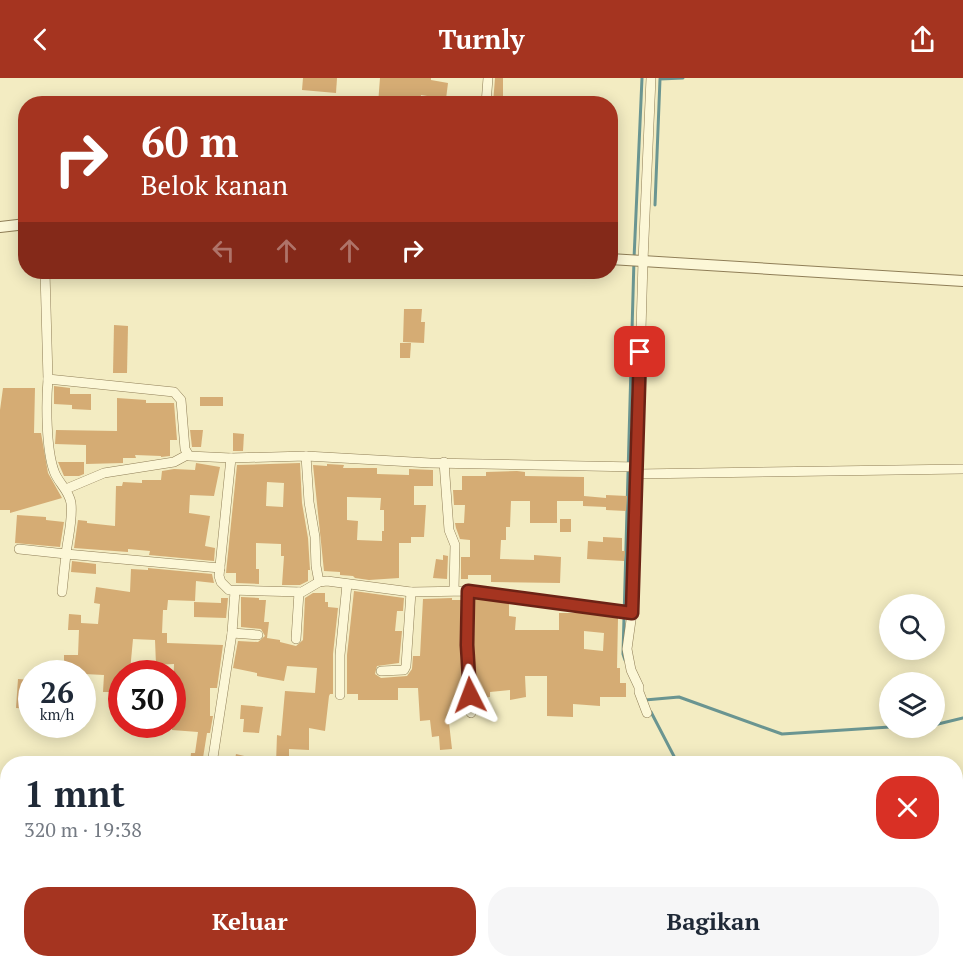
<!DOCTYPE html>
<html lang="id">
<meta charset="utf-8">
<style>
:root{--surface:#fff;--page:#f6f6f7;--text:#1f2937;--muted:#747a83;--accent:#a53420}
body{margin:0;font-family:"PT Serif",serif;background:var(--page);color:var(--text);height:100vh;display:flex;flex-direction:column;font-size:22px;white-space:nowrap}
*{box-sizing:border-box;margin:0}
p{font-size:20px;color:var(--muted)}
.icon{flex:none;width:33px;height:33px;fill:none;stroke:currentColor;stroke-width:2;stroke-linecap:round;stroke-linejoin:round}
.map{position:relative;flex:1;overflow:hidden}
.details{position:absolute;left:0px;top:678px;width:963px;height:212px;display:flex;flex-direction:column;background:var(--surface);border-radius:24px 24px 0 0;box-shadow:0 3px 15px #0003}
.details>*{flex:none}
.hud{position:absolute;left:18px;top:18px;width:600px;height:183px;border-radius:24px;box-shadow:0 3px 15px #0003;background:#a53420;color:#fff;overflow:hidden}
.fabs{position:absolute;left:879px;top:516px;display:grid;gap:12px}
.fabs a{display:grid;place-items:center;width:66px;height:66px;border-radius:50%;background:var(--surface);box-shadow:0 3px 15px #0003;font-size:30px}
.speed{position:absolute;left:18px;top:582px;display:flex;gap:12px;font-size:30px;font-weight:700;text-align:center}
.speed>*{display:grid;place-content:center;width:78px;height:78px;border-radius:50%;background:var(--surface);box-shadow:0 3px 15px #0003;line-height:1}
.speed small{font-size:15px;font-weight:400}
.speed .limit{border:9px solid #d22;background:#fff;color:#111}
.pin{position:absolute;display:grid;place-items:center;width:51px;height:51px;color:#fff;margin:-26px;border-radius:12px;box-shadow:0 3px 9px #0006}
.me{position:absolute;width:66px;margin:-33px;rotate:357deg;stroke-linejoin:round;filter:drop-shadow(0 0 4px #0008)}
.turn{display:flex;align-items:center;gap:21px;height:126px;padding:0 24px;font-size:27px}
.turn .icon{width:78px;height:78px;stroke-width:2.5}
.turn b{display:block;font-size:42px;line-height:51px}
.lanes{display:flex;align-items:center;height:57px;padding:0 24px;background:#0003;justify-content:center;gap:30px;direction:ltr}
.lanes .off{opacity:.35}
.round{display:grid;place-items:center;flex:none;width:63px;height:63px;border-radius:24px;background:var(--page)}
.headline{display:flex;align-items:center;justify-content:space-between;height:102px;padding:0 24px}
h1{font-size:36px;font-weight:700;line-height:45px}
.primary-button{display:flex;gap:12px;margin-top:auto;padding:12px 24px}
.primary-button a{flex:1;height:69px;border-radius:24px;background:var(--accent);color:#fff;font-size:24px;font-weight:700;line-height:69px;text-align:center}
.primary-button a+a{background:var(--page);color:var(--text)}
header{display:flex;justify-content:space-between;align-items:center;height:78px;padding:0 24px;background:var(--accent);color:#fff;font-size:27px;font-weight:700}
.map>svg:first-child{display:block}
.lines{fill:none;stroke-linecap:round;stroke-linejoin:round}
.stream{stroke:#6a9591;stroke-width:3}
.building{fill:#d5ac74;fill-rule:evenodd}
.minor-casing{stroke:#8f7e57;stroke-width:10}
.tertiary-casing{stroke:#8f7e57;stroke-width:12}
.minor{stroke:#fcf7d7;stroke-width:9}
.tertiary{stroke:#fcf7d7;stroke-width:10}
.route-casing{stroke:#6b2215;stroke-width:15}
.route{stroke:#a53420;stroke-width:10}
</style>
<header><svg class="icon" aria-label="back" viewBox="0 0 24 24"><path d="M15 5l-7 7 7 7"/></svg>Turnly<svg class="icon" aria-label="share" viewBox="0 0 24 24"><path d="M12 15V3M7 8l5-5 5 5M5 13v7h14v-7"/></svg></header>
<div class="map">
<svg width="963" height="889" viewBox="0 0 963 889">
<rect width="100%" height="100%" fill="#f3ecc2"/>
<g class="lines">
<g class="stream">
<polyline points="655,127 660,1 683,0"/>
<polyline points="625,582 623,576 634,181 642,0"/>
<polyline points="645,622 679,619 782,656 890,649"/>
<polyline points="651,634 678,686"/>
<polyline points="934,647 963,640"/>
<polyline points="672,889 673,882"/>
</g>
</g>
<g class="building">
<polygon points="303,0 337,0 336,15 302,12"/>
<polygon points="380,0 431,0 431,2 448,5 446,21 421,17 420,26 378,26"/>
<polygon points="495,0 503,0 503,20 500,19 500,26 493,26"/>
<polygon points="404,231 422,231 421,244 425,244 424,265 403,264"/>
<polygon points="114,247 128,248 127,295 113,295"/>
<polygon points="400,265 411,265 410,280 400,280"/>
<polygon points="54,308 70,310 70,316 91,316 91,332 72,331 72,327 54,326"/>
<polygon points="3,310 35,310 34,355 41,355 48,395 62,420 10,435 10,432 0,432 0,332"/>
<rect x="200" y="319" width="23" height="9"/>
<polygon points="117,320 146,322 146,325 174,325 177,362 170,362 170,378 161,379 161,378 135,377 136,380 123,380 123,385 86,386 86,367 55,366 56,352 117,353"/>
<polygon points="190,352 203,352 201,369 192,369"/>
<polygon points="233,355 244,356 243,373 233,373"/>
<polygon points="58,384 84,384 84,396 79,398 64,398"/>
<polygon points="196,385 220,389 214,418 190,417 189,435 210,438 205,468 215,470 214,483 149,477 150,473 128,471 128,474 74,470 78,442 87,443 87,445 115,448 116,408 122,408 123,404 142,405 142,402 161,402 162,393 174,391 195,392"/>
<path d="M300,385L302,425L308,460L310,492H308V503L300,507H282L284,478H281V466L256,465V491H259V506L236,505V495H226L237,387ZM267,404L284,405L283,429L266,428Z"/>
<path d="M327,386L344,387L343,390H377V396L409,397V391L433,392V408H414V427H426L424,459H411V465H399V500L369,502L355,500L353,498L340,497V494L324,493L313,387L327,388ZM347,419L381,420L380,432H384V453H382V463L357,462L358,443L347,442Z"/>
<polygon points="517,393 525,394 525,398 584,399 584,418 606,420 606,417 627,418 626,433 606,432 606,429 583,428 583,423 557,423 557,445 530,445 530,423 511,423 510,449 506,449 506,462 501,462 500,481 534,482 534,477 561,479 560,505 491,504 491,497 468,497 468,501 461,501 461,479 470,479 470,462 460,461 456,450 455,445 464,445 465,427 454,427 453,412 462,412 462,398 486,398 486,394"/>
<polygon points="17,437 46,439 46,442 64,444 60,469 15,465"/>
<rect x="560" y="441" width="11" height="13"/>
<polygon points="603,459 622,460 622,473 625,473 624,483 587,481 588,463 603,464"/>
<polygon points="443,477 448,478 447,501 433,500 436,481 443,482"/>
<polygon points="72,483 96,486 96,496 71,494"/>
<polygon points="148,490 212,496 214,505 196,503 195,523 168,522 167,532 163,532 162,555 167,555 167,565 223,567 217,610 210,610 210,638 213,638 210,655 207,655 202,686 190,686 191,675 195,675 198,654 172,652 174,586 156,587 155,562 133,561 130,593 122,596 122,603 116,603 116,614 103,614 104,597 64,595 64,577 78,577 79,552 68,552 69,536 81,537 81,545 98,546 100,526 94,525 96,509 130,514 131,491 148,492"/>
<polygon points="354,513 404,520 403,533 397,533 395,553 402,553 399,585 377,588 375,596 381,600 407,598 412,591 413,578 420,578 423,521 452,520 452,522 461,522 460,567 464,636 448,636 452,671 440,672 439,658 432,659 430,642 420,643 418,610 398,610 398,622 358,622 358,616 347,616 347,577"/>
<polygon points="313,515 325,515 325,524 328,524 328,529 338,530 333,576 333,616 330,616 329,618 325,653 309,650 309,672 289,671 289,686 276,685 277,657 281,658 285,613 315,615 317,590 287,588 284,603 257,598 257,595 233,590 238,563 258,564 265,558 261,551 241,549 241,519 259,520 259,522 266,522 264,544 269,544 267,560 280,562 280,564 296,568 303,562 305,520"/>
<polygon points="221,520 228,520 226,540 194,539 194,524 221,525"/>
<path d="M476,521L509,525V538L516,539L515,552H559V535H581L618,540L617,590H620V605H626V619H600V628L573,626V639L547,638V598H525L526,619L510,622V612L490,614V619L483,620V627H477L474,567L475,522ZM584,553L604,555L603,573L584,571Z"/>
<polygon points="18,601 32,602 32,631 16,630"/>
<polygon points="241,627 263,629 259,655 243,654 244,641 240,641"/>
<polygon points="236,676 261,682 261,686 234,686"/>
</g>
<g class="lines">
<g class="minor-casing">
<g id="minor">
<polyline points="486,26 488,0"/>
<polyline points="45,194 48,301 174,314 181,322 185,371 189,378 231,380 306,378 430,385 638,389"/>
<path d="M48,301C46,325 46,371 54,393C58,405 69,412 71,425C73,441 68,459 66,476L220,490"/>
<polyline points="306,378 309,424 315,459 316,488 319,504"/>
<polyline points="231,380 219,498 221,504 229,512 302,514 319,504 327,503 411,514 468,513 632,535"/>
<polyline points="444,384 449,452 455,467 454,512"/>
<polyline points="637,396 963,391"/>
<polyline points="66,411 104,395 174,384 187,377"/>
<polyline points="19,471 66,476 62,514"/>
<polyline points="468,513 467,567 471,635"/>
<polyline points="232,555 258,557"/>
<polyline points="296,561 299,514"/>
<polyline points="381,593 404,592 406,588 411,514"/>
<polyline points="340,617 340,577 347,506"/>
<polyline points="647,635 639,614 639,609 631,592 627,571 632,535 635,458 643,183 651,0"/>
<polyline points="212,686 232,555 235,513"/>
<polyline points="4,886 8,855"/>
<polyline points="100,889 101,882"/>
</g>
</g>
<g class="tertiary-casing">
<g id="tertiary">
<polyline points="0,149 26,146"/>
<polyline points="610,181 963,203"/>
</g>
</g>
<use href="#minor" class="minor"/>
<use href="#tertiary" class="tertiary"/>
</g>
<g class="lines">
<g class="route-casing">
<polyline id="route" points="470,617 467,567 468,513 632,535 640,274"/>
</g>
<use href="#route" class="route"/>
</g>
</svg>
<div class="fabs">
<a><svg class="icon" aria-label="search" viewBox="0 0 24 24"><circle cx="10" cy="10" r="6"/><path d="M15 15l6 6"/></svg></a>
<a><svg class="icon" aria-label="layers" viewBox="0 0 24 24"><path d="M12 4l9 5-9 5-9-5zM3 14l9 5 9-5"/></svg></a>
</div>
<div class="speed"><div>26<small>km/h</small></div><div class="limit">30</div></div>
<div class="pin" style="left:640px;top:274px;background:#d93025"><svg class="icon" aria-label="arrive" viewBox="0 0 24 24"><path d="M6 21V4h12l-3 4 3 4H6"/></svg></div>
<svg class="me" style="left:470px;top:617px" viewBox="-20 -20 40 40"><path d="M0-17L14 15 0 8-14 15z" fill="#a53420" stroke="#fff" stroke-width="4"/></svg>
<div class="hud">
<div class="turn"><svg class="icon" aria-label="right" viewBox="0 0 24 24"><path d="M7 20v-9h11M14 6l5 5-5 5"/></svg><div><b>60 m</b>Belok kanan</div></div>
<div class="lanes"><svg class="icon off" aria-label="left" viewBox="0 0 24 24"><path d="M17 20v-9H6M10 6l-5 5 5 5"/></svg><svg class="icon off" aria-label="ahead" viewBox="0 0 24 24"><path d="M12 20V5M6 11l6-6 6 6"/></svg><svg class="icon off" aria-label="ahead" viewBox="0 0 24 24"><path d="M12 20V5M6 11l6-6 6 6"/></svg><svg class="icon" aria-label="right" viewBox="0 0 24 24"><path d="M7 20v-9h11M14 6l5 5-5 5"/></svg></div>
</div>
<section class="details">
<div class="headline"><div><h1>1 mnt</h1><p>320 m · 19:38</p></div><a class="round" style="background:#d93025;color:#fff"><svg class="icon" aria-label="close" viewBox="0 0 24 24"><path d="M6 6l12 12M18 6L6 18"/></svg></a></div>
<div class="primary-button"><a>Keluar</a><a>Bagikan</a></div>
</section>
</div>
